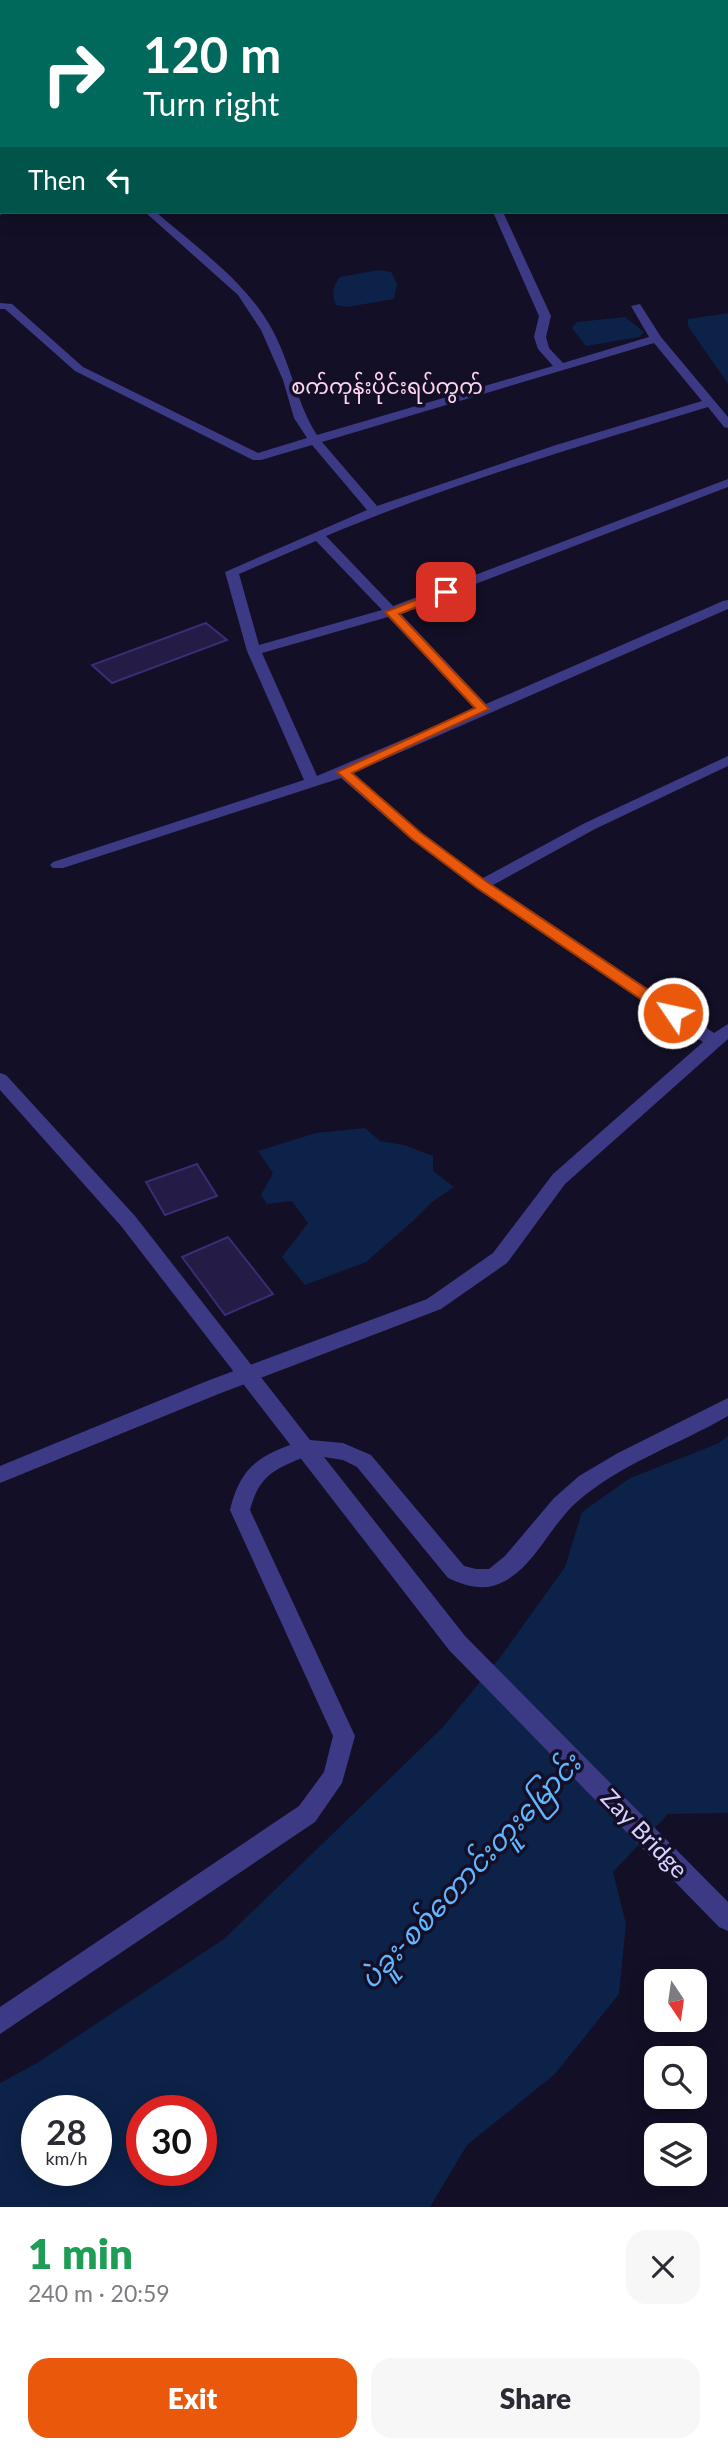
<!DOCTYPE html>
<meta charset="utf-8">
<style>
:root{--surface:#fff;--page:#f7f7f7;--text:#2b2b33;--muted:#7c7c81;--accent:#ea580c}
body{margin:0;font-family:Lato,"Noto Sans Myanmar",sans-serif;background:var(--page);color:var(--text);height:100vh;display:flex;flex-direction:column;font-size:26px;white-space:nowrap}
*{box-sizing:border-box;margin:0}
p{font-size:23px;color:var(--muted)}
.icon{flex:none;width:38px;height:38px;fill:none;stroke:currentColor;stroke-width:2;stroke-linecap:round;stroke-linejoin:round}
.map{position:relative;height:2207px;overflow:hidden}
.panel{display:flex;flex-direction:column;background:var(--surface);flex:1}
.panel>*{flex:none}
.guide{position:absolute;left:0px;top:0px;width:728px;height:214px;box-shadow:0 4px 18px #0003;background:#00695c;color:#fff;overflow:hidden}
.needle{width:46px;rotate:167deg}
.tools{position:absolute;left:644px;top:1969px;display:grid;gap:14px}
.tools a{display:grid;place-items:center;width:63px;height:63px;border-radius:14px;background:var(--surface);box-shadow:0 4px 18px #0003;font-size:35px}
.speed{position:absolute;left:21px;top:2095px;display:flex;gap:14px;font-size:35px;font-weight:700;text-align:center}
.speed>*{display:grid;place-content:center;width:91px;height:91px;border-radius:50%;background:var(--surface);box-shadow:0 4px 18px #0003;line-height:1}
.speed small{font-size:18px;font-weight:400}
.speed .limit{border:10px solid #d22;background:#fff;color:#111}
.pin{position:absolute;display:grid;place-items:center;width:60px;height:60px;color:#fff;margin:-30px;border-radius:14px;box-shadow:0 4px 10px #0006}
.me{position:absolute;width:77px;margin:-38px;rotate:304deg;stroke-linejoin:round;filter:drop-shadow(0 0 5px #0008)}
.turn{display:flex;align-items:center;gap:24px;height:147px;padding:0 28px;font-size:32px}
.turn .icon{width:91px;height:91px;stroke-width:2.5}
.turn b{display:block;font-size:49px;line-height:60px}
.then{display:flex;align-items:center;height:66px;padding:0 28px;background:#0003;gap:14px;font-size:26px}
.round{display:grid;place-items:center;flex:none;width:74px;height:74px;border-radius:21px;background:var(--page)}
.head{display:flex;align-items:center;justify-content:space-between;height:119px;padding:0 28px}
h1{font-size:42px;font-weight:800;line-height:52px;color:#1e9e55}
.primary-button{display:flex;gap:14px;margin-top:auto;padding:14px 28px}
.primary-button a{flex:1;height:80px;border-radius:21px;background:var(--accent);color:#fff;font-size:28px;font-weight:800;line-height:80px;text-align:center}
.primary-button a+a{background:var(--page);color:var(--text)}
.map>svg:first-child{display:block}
.water{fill:#0c2248;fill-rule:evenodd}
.building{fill:#241b47;stroke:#3b2d73;stroke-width:2}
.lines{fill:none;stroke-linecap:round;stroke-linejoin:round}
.minor{fill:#3d3a85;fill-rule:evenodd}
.tertiary{fill:#3d3a85;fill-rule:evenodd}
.route{fill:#ea580c;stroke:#983908;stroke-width:2}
.labels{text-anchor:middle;stroke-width:7;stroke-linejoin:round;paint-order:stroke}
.far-quarter-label{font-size:21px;fill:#ffd6f0;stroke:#130f26}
.near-street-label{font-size:24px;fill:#d9d4ff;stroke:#130f26}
.near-water-label{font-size:28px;font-style:italic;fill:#62b6ff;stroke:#130f26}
</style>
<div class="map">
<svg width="728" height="2207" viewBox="0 0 728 2207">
<rect width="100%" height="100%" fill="#130f26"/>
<g class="water">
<path d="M379,270L391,272L397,284L394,299L347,307L336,305C331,294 333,286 340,277Z"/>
<polygon points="728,313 728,384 688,326 688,319"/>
<polygon points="625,317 644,332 639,337 586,346 572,328 577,322"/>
<polygon points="365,1128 380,1141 404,1145 433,1156 433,1171 454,1187 432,1202 413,1221 366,1262 305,1285 282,1257 308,1223 292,1201 267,1204 261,1195 273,1173 258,1151 316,1133"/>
<path d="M728,1436V1813L668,1814L613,1872L626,1924L619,1994L555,2074L467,2145L430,2207H0V2083L37,2063L224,1939L443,1727L502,1655L565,1567L582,1512L630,1478L717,1444ZM37,2110H96V2170H37ZM142,2110H201V2170H142Z"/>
</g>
<g class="building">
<polygon points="206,623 227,640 112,683 92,665"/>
<polygon points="197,1164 217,1196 165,1215 146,1182"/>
<polygon points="228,1237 273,1294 225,1315 182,1257"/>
</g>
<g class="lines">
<g class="minor">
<rect x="0" y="76" width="2" height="6"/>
<rect x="0" y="116" width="2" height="6"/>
<rect x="0" y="161" width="2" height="6"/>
<polygon points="0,209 2,212 7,212 0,215"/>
<path d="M145,212H156C197,248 247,282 273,331C291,365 297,404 317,435L553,366L538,349L534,337L539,316L493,212H503L551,316L546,337L549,348L563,363L649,337L631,306L640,304L661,337L728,417V428L724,427L708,407C579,446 450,484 326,536L393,606L728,479V487L400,613L486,704L723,601L728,600V609L353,773L421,833L483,878L585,823L728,756V766L595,829L493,885L714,1033L728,1024V1039L565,1184L507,1263L441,1309L221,1393L0,1483V1466L207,1381L427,1299L493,1253L553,1174L703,1042L476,888L411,839L341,778L63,868H53L50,865L53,862L304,780L247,651L225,572L367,510L312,445L261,460H253L75,371L5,309H0V303L12,304L83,367L258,453L307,438L294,418L283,380L261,330L238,295ZM654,343L702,401L556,445L377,506L322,442ZM316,541L382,610L259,645L239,574ZM388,617L475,709L317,776L262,653Z"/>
<path d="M305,1440L312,1442L315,1448L312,1454C278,1468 260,1472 250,1510L355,1736L342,1783L315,1822L0,2034V2007L299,1806L324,1772L333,1736L230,1510C241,1464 262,1454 305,1440Z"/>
</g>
<path class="tertiary" d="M0,1073L6,1075L135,1216L310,1440L343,1443L371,1455L464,1566L476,1569H489L505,1556L554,1498L579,1476L618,1453L728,1398V1416C678,1445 622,1463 578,1501C551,1524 536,1564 505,1581C486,1592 468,1587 448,1578L357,1467L343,1460L324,1457L465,1636L728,1902V1931L719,1927L449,1650L121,1226L0,1090Z"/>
</g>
<polygon class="route" points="446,588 450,589 450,594 399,614 489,709 352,773 421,833 487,882 678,1010 680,1013 678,1017 667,1017 477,888 412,839 337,772 475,708 385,612"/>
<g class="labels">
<g class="far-quarter-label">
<text x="387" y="394">စက်ကုန်းပိုင်းရပ်ကွက်</text>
</g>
<g class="near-street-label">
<text transform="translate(644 1834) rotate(46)" y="8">Zay Bridge</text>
</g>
<g class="near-water-label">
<text transform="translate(470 1871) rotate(-47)" y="10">ပဲခူး-စစ်တောင်းတူးမြောင်း</text>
</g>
</g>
</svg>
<div class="tools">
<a><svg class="needle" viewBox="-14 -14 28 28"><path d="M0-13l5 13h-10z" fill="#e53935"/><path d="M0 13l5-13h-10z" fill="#7c7c81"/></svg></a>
<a><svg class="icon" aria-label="search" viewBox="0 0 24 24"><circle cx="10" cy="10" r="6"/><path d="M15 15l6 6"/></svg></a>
<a><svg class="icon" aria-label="layers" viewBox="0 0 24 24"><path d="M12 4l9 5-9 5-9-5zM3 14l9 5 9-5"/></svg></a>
</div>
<div class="speed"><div>28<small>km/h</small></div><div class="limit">30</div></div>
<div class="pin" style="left:446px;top:592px;background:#d93025"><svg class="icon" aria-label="arrive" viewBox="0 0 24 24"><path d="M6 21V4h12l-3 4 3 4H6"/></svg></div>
<svg class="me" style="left:673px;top:1013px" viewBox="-20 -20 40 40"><circle r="17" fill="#ea580c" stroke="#fff" stroke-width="3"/><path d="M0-11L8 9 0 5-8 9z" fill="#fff"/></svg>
<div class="guide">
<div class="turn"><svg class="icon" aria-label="right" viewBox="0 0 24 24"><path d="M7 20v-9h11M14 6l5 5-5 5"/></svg><div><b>120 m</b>Turn right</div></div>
<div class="then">Then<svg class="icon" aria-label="left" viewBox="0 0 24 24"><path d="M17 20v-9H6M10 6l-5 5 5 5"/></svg></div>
</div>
</div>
<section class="panel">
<div class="head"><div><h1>1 min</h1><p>240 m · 20:59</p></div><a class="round"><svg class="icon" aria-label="close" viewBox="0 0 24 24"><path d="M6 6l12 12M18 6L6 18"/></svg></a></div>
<div class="primary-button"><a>Exit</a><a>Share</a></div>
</section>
